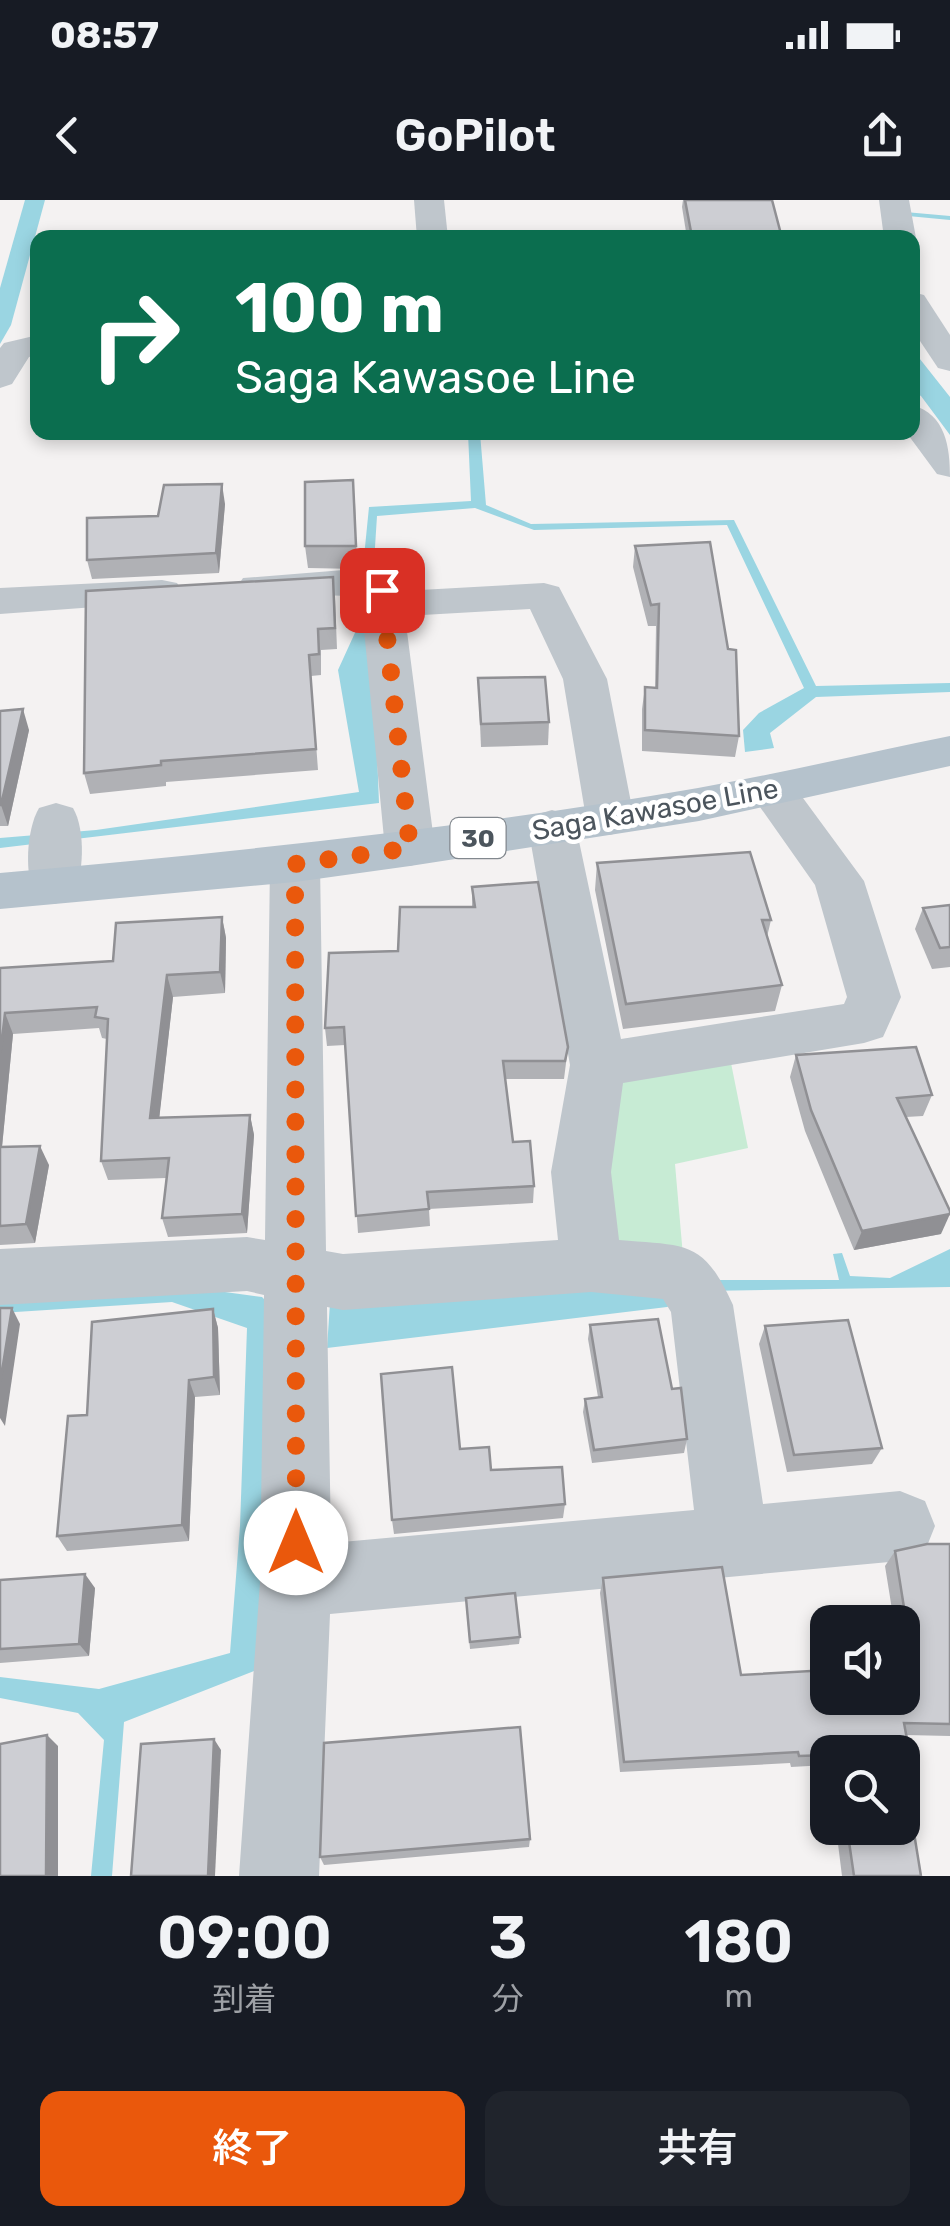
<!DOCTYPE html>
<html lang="ja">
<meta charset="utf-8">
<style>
:root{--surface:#171b24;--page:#20242c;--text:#f1f3f6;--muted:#9ea1a6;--accent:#ea580c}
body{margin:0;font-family:Rubik,"Noto Sans JP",sans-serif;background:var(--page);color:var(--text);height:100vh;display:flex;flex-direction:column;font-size:38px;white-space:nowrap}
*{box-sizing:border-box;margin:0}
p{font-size:32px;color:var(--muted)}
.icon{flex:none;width:55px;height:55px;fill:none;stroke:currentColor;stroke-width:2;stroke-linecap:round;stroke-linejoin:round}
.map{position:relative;height:1676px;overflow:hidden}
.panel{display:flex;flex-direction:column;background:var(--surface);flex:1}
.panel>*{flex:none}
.hud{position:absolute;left:30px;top:30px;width:890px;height:210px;border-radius:20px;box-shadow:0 5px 15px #0003;background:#0b6e4f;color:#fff;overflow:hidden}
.fabs{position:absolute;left:810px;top:1405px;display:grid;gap:20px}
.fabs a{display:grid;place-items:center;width:110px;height:110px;border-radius:20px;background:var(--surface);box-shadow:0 5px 15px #0003;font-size:50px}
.pin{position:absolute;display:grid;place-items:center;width:85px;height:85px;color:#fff;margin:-42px;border-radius:20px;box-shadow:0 5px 15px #0006}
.me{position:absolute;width:110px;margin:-55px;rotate:0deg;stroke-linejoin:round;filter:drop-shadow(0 0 8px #0008)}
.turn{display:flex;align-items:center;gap:35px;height:210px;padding:0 40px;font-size:45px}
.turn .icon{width:130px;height:130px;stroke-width:2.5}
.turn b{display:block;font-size:70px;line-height:85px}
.eta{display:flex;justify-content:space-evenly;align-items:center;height:170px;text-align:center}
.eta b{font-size:60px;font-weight:600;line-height:70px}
.primary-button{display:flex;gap:20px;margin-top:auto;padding:20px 40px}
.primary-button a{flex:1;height:115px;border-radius:20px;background:var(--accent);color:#fff;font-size:40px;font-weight:600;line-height:115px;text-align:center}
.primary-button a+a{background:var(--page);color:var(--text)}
.status{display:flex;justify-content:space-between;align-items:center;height:70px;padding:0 50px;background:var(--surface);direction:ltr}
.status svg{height:28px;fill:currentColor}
header{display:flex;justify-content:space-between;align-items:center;height:130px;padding:0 40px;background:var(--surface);font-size:45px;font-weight:600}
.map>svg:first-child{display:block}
.green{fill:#c7ebd4}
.water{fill:#9ad5e2}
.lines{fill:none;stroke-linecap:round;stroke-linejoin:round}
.stream{fill:#9ad5e2;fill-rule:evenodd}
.minor{fill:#bfc6cc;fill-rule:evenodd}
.major{fill:#b5c2cc;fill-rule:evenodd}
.wall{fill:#b0b1b5}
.shaded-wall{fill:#909094}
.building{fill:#cdced3;stroke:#909094;stroke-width:2.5}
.route{stroke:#ea580c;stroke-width:18;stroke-dasharray:0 32.4}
.labels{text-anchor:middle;stroke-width:9;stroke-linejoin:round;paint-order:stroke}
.shield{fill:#fff;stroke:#82888e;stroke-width:2.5}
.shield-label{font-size:25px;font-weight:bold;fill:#4c555d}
.street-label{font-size:28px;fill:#4c555d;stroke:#fff}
</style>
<div class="status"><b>08:57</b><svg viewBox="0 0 49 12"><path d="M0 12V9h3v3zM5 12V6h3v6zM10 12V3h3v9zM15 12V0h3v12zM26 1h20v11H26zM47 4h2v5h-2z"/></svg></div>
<header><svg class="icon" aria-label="back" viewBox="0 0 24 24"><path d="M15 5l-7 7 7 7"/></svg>GoPilot<svg class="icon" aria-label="share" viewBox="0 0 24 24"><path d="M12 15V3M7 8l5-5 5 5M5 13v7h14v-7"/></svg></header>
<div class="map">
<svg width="950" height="1676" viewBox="0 0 950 1676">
<rect width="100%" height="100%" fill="#f4f2f2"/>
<polygon class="green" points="729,853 748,948 675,964 683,1056 612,1056 598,977 613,874"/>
<g class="water">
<polygon points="25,0 45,0 11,125 0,144 0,88"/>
<polygon points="912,149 950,197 950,235 921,196 913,192"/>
<polygon points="468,233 480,233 486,305 531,324 734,320 816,486 950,483 950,492 816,497 770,533 774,548 745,552 743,530 759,513 804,488 727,325 534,330 475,308 377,316 373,378 362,377 369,307 471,301"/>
<polygon points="359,395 371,397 379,603 0,648 0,638 96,630 359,592 338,470 359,424"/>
<polygon points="950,1049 950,1087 704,1091 667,1107 327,1148 330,1103 696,1080 839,1080 833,1054 842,1053 850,1076 890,1078"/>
<polygon points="181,1086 262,1097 276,1111 262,1468 124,1522 112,1676 91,1676 104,1540 78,1513 0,1498 0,1477 99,1489 230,1453 240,1326 247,1128 172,1102 0,1113 0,1098"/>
</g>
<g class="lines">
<polygon class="stream" points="905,12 950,16 950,20 908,16 905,16"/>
<g class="minor">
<polygon points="414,0 444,0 448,38 417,38"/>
<polygon points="879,0 909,0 916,38 912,42 912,38 884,38"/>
<polygon points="912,92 924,95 950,135 950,171 938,168 912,129"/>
<polygon points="38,135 38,155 29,157 12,184 0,188 0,148 4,143"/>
<path d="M912,205C946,214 950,248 950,277L937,274L906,232H912Z"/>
<path d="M344,370L396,381L402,391L544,383L559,387L607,479L634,618L627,630L610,635L593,630L586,618L563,479L530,409L405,416L435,649L427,661L410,666L393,661L385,649L361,398C322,390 282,405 243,396L237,387L243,378Z"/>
<polygon points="162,380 177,383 183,392 177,401 0,414 0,388"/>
<path d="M772,574L789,579L864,681L901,797L883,837L864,843L623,883L611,972L619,1040C686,1046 703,1039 733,1105L763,1304L900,1291L925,1301L935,1326L925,1351L900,1361L330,1414L319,1676H239L260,1382L264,1095L247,1091L0,1105V1049L247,1037L265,1040L270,664L277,651L295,646L313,651L320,664L326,1051L343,1054L558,1040L551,972L570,865L528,627L535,615L552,610L569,615L576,627L621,839L844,804L847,797L815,685L748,590L755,579ZM591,1092L663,1099L671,1112L694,1310L331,1343L327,1107L343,1110Z"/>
<path d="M56,603L73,608C86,630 84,677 72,699L54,704L36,699C24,677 26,630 39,608Z"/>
</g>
<path class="major" d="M950,536V566L699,621L410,666L295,682L0,709V673C234,652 467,628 698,588C782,573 866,553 950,536Z"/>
</g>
<g class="wall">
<polygon points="683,0 772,0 782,38 687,38 682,7"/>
<polygon points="355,302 357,369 308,368 305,346"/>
<polygon points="225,304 219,373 92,379 87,360 158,316"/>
<polygon points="635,346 739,536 735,557 642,551 642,509 645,487 655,488 656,426 648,426 633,367"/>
<polygon points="335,398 337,449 321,450 321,475 311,476 318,570 166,582 166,586 90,594 84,573"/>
<polygon points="478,478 549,522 548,545 481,547"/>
<polygon points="0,511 29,530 8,626 0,626"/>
<polygon points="597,663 771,720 767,737 782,785 775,811 623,829 595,690"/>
<polygon points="472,687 568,847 564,879 505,879 513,942 534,986 533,1003 429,1009 430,1026 358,1033 345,845 327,846 325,828 398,751 472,707"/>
<polygon points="950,705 950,767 932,769 915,729 923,708"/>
<polygon points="222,717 226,738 225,793 173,797 159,918 250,915 254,935 247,1033 168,1037 162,1018 166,978 108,980 101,961 107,839 102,838 99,828 13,834 2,947 49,965 35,1043 0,1045 0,768 113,761"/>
<polygon points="796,855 932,895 923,916 906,917 941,1034 854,1050 805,931 790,877"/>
<polygon points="213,1109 218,1128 220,1195 195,1197 189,1341 67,1351 57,1336 87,1215"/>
<polygon points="590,1125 672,1189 687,1239 684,1253 592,1263 583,1212 585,1199 598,1197 588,1139"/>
<polygon points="765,1126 882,1248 872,1264 787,1272 759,1144"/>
<polygon points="460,1249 491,1270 565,1304 563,1318 394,1334 392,1320"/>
<polygon points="950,1344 950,1536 906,1535 909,1550 902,1557 902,1552 828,1552 828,1566 827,1565 791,1567 790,1563 620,1572 600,1393 603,1378 741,1475 902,1498 902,1422 894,1422 885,1366 895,1351"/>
<polygon points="0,1380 95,1388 89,1456 0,1463"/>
<polygon points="466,1405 520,1437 519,1444 470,1449"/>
<polygon points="836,1628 902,1628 921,1676 842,1676"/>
<polygon points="530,1639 529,1647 324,1665 320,1657"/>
</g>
<g class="shaded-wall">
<polygon points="222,284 225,304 219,373 216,353"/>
<polygon points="23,509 29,530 8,626 1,605"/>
<polygon points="222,717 226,738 225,793 220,772"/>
<polygon points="167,775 173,797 157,938 150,918"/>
<polygon points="5,813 13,834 0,967 0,857"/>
<polygon points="250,915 254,935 247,1033 242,1014"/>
<polygon points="40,946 49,965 35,1043 26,1024"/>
<polygon points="950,1014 941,1034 854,1050 862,1031"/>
<polygon points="12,1108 20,1124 5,1226 0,1218 0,1184"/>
<polygon points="213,1109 218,1128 220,1195 214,1177"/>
<polygon points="189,1180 195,1197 189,1341 182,1325"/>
<polygon points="85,1374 95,1388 89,1456 79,1444"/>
<polygon points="47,1535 58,1546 58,1676 46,1676"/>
<polygon points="214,1539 221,1550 215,1676 208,1676"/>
</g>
<g class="building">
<polygon points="685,0 772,0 782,38 692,37"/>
<polygon points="353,280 356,346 305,346 305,282"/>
<polygon points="222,284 216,353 87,360 87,318 158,316 164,285"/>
<polygon points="710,342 728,449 736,450 739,536 645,530 645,487 657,488 659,404 651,405 635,346"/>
<polygon points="333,377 335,428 318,429 319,454 309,455 316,549 161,561 161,565 84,573 86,391"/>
<polygon points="545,477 549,522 481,524 478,478"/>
<polygon points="23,509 1,605 0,605 0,511"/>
<polygon points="750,652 771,720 762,720 782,785 626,804 597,663"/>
<polygon points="538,682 568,847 565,861 503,861 513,942 530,941 534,986 427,992 429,1009 356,1016 344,827 325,828 329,753 398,751 400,707 475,707 472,687"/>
<polygon points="950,705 950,747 940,748 923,708"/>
<polygon points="222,717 220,772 167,775 150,918 250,915 242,1014 162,1018 169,958 101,961 108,819 95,817 97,807 5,813 0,857 0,768 113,761 116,723"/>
<polygon points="916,847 932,895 897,898 950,1011 950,1014 862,1031 811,910 796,855"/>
<polygon points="40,946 26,1024 0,1026 0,947"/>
<polygon points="0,1108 12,1108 0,1184"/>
<polygon points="213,1109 214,1177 189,1180 182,1325 57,1336 68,1216 87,1215 92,1122"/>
<polygon points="658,1119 672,1189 681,1188 687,1239 594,1250 585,1199 602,1197 590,1125"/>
<polygon points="848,1120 882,1248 794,1255 765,1126"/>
<polygon points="452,1167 460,1249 489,1247 491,1270 562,1267 565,1304 392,1320 381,1174"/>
<polygon points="927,1344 950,1344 950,1524 904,1523 909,1550 901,1551 901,1552 828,1552 828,1555 799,1556 798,1552 624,1562 603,1378 722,1367 741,1475 828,1470 828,1498 902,1498 902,1465 913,1464 895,1351"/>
<polygon points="85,1374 79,1444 0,1449 0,1380"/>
<polygon points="515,1393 520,1437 470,1442 466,1398"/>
<polygon points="520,1527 530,1639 320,1657 324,1543"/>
<polygon points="47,1535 46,1676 0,1676 0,1544"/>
<polygon points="214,1539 208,1676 131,1676 141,1544"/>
<polygon points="902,1559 921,1676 854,1676 847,1628 902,1628"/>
</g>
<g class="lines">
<polyline class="route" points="296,1343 295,664 410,648 382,390"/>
</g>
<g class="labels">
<rect class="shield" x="450.5" y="618" width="55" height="40" rx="8"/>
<g class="shield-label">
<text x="478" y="647">30</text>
</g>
<g class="street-label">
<text transform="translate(655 609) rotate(-10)" y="10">Saga Kawasoe Line</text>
</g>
</g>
</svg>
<div class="fabs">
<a><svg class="icon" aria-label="sound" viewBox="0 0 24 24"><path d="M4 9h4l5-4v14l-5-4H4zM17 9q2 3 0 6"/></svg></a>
<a><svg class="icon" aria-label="search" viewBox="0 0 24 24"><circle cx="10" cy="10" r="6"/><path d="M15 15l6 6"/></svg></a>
</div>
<div class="pin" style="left:382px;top:390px;background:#d93025"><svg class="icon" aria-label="arrive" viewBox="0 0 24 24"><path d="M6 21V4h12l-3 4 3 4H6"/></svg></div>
<svg class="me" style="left:296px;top:1343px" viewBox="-20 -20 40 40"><circle r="19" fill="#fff"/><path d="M0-13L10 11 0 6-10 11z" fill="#ea580c"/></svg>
<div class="hud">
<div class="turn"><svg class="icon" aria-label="right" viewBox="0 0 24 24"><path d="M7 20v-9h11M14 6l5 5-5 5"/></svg><div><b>100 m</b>Saga Kawasoe Line</div></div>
</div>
</div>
<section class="panel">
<div class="eta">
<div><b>09:00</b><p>到着</p></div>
<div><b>3</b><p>分</p></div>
<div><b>180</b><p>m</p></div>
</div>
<div class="primary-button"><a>終了</a><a>共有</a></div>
</section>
